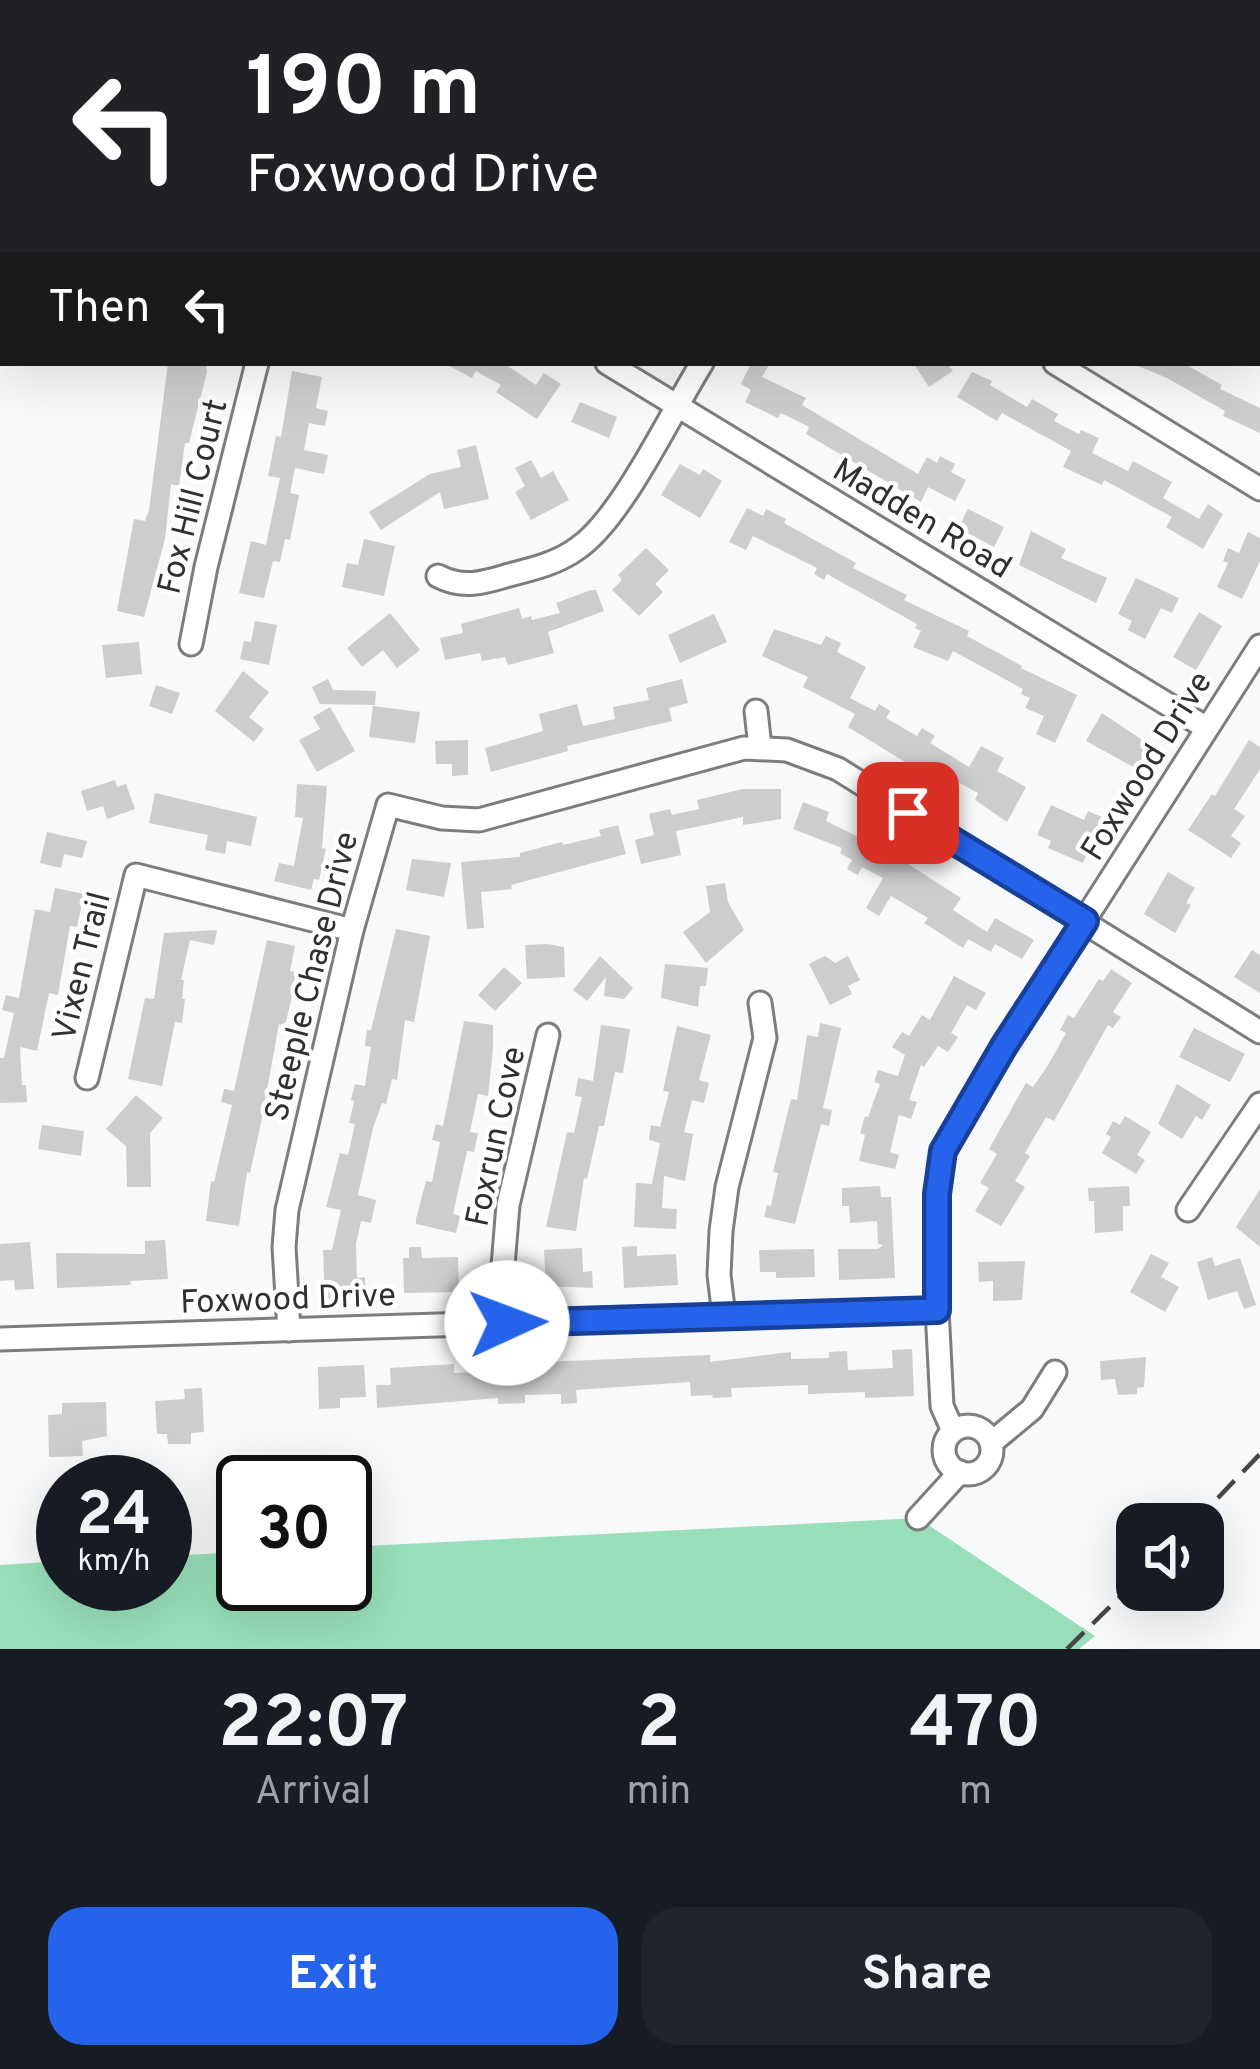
<!DOCTYPE html>
<style>
:root{--surface:#171b24;--page:#20242c;--text:#f1f3f6;--muted:#9ea1a6;--accent:#2563eb}
body{margin:0;font-family:Overpass,sans-serif;background:var(--page);color:var(--text);height:100vh;display:flex;flex-direction:column;font-size:45px;white-space:nowrap}
*{box-sizing:border-box;margin:0}
p{font-size:39px;color:var(--muted)}
.icon{flex:none;width:66px;height:66px;fill:none;stroke:currentColor;stroke-width:2;stroke-linecap:round;stroke-linejoin:round}
.map{position:relative;height:1649px;overflow:hidden}
.drawer{display:flex;flex-direction:column;background:var(--surface);flex:1}
.drawer>*{flex:none}
.guide{position:absolute;left:0px;top:0px;width:1260px;height:366px;box-shadow:0 12px 48px #0002;background:#202124;color:#fff;overflow:hidden}
.fabs{position:absolute;left:1116px;top:1503px;display:grid;gap:24px}
.fabs a{display:grid;place-items:center;width:108px;height:108px;border-radius:24px;background:var(--surface);box-shadow:0 12px 48px #0002;font-size:60px}
.speed{position:absolute;left:36px;top:1455px;display:flex;gap:24px;font-size:60px;font-weight:700;text-align:center}
.speed>*{display:grid;place-content:center;width:156px;height:156px;border-radius:50%;background:var(--surface);box-shadow:0 12px 48px #0002;line-height:1}
.speed small{font-size:30px;font-weight:400}
.speed .limit{border:6px solid #111;border-radius:18px;background:#fff;color:#111}
.pin{position:absolute;display:grid;place-items:center;width:102px;height:102px;color:#fff;margin:-51px;border-radius:24px;box-shadow:0 6px 18px #0006}
.me{position:absolute;width:132px;margin:-66px;rotate:88deg;stroke-linejoin:round;filter:drop-shadow(0 0 9px #0008)}
.turn{display:flex;align-items:center;gap:42px;height:252px;padding:0 48px;font-size:54px}
.turn .icon{width:156px;height:156px;stroke-width:2.5}
.turn b{display:block;font-size:84px;line-height:102px}
.then{display:flex;align-items:center;height:114px;padding:0 48px;background:#0003;gap:24px;font-size:45px}
.eta{display:flex;justify-content:space-evenly;align-items:center;height:204px;text-align:center}
.eta b{font-size:72px;font-weight:700;line-height:84px}
.button{display:flex;gap:24px;margin-top:auto;padding:24px 48px}
.button a{flex:1;height:138px;border-radius:36px;background:var(--accent);color:#fff;font-size:48px;font-weight:700;line-height:138px;text-align:center}
.button a+a{background:var(--page);color:var(--text)}
.map>svg:first-child{display:block}
.green{fill:#99e0ba}
.building{fill:#cdccce}
.lines{fill:none;stroke-linecap:round;stroke-linejoin:round}
.minor-casing{stroke:#7c7d7f;stroke-width:27}
.minor{stroke:#fff;stroke-width:21}
.rail{stroke:#464647;stroke-width:4.5;stroke-dasharray:24 12;stroke-linecap:butt}
.route-casing{stroke:#184099;stroke-width:30}
.route{stroke:#2563eb;stroke-width:21}
.labels{text-anchor:middle;stroke-width:9;stroke-linejoin:round;paint-order:stroke}
.street-label{font-size:33px;fill:#303031;stroke:#fff}
</style>
<div class="map">
<svg width="1260" height="1649" viewBox="0 0 1260 1649">
<rect width="100%" height="100%" fill="#f8f9fb"/>
<polygon class="green" points="918,1518 1095,1636 1079,1649 0,1649 0,1565 63,1561 63,1584 165,1584 165,1556 243,1552 243,1584 345,1584 345,1547"/>
<g class="building">
<polygon points="168,363 206,363 207,372 189,443 185,443 179,486 171,484 165,539 144,617 117,611 134,519 145,521 149,510"/>
<polygon points="444,363 503,363 536,385 544,373 561,384 537,419 496,392 501,385 476,371 472,378"/>
<polygon points="751,363 770,363 762,377 806,398 802,405 918,474 927,457 937,463 940,456 955,464 951,472 966,480 955,501 928,487 921,502 806,434 809,427 781,413 778,418 745,402 751,390 741,384"/>
<polygon points="913,363 947,363 953,371 929,387"/>
<polygon points="1131,363 1183,363 1222,385 1220,389 1260,408 1260,433 1223,416 1225,411 1167,378"/>
<polygon points="292,371 322,377 316,408 328,411 325,426 309,423 304,450 328,455 324,474 295,468 290,493 299,495 290,540 285,539 280,562 273,561 264,598 239,593 251,541 266,545 280,478 268,476 276,436 281,437"/>
<polygon points="972,372 992,381 990,385 1027,407 1032,399 1058,414 1054,421 1079,434 1081,430 1099,438 1092,453 1128,471 1133,461 1172,482 1163,498 1199,519 1208,504 1223,514 1203,549 1166,527 1172,517 1104,480 1102,485 1063,467 1071,451 1002,413 997,421 957,397"/>
<polygon points="580,402 617,417 609,438 571,422"/>
<polygon points="476,445 489,499 444,509 440,492 381,530 369,512 430,474 461,467 457,450"/>
<polygon points="531,460 541,478 553,471 569,500 531,520 515,492 525,486 515,468"/>
<polygon points="680,464 700,475 703,469 722,481 700,518 661,495"/>
<polygon points="747,508 763,516 766,509 786,519 784,523 856,563 853,568 907,595 904,600 969,631 967,636 1022,666 1021,668 1077,695 1055,743 1036,734 1044,716 1025,708 1030,698 1021,694 1023,689 953,651 948,661 913,647 921,631 915,628 917,624 827,574 824,580 814,574 817,568 753,536 746,550 729,542"/>
<polygon points="968,509 1004,527 994,547 958,528"/>
<polygon points="1031,531 1066,549 1061,558 1107,578 1096,603 1019,565"/>
<polygon points="1248,532 1260,538 1260,561 1242,599 1217,587 1228,563 1223,561 1228,548 1239,553"/>
<polygon points="364,539 395,546 384,596 342,587 347,563 358,565"/>
<polygon points="646,548 669,570 655,584 663,592 639,616 612,590 622,580 618,575"/>
<polygon points="1136,578 1179,598 1172,613 1161,608 1145,639 1128,630 1132,621 1118,614"/>
<polygon points="591,590 596,590 604,611 548,632 554,653 508,665 505,657 482,661 480,653 445,660 440,638 463,633 461,624 519,608 522,619 531,616 532,620 560,613 556,603"/>
<polygon points="1199,612 1222,626 1196,670 1173,657"/>
<polygon points="390,613 420,650 397,668 383,650 362,667 347,648"/>
<polygon points="714,614 727,642 680,663 668,635"/>
<polygon points="255,621 277,625 269,665 240,659 244,641 251,642"/>
<polygon points="774,629 821,645 826,636 841,643 837,652 866,667 850,698 875,711 879,704 890,711 886,718 917,736 922,728 935,736 930,743 969,767 981,746 1004,758 997,771 1026,787 1007,822 975,800 978,793 941,773 936,781 848,727 855,714 803,687 808,677 762,656"/>
<polygon points="139,642 142,674 106,678 102,645"/>
<polygon points="243,671 269,692 249,717 264,729 254,742 215,711"/>
<polygon points="328,679 333,690 376,691 375,705 320,704 312,687"/>
<polygon points="682,679 688,703 669,708 672,721 567,746 568,751 491,772 485,748 543,731 539,714 577,704 583,726 615,719 613,707 649,700 646,688"/>
<polygon points="156,685 180,693 172,714 149,706"/>
<polygon points="373,706 420,712 415,743 369,737"/>
<polygon points="330,707 355,751 317,772 299,740 320,729 313,717"/>
<polygon points="1102,713 1150,745 1137,769 1086,741"/>
<polygon points="468,740 468,775 452,776 452,764 436,764 435,741"/>
<polygon points="1249,740 1260,747 1260,769 1234,809 1245,816 1231,836 1241,843 1231,858 1188,830 1212,794 1215,796"/>
<polygon points="115,780 117,787 126,784 135,809 107,819 103,806 87,811 81,791"/>
<polygon points="297,784 327,786 322,848 326,849 319,880 314,879 311,890 274,881 279,863 294,866 303,818 295,817"/>
<polygon points="743,789 781,789 781,819 743,825 743,817 676,831 681,855 641,864 635,840 654,835 649,814 670,809 672,815 699,809 697,800"/>
<polygon points="155,793 257,817 251,846 227,841 225,854 205,850 208,835 149,823"/>
<polygon points="803,802 829,812 826,821 891,853 961,898 953,910 987,932 995,918 1034,940 1022,959 995,944 991,952 968,939 963,948 924,923 928,918 891,896 879,916 866,908 883,878 862,867 858,875 847,869 852,860 840,853 842,848 793,829"/>
<polygon points="1051,805 1084,820 1088,811 1104,818 1083,863 1048,848 1051,841 1037,835"/>
<polygon points="618,825 626,854 511,885 512,889 481,892 484,928 467,929 461,862 520,857 520,853 562,842 563,845 601,836 599,830"/>
<polygon points="47,832 87,841 82,858 64,854 61,868 40,863"/>
<polygon points="412,859 451,863 444,897 406,890"/>
<polygon points="1168,872 1195,888 1186,903 1191,905 1175,933 1144,914"/>
<polygon points="725,883 728,902 744,930 706,963 683,932 710,912 706,886"/>
<polygon points="55,888 84,894 77,927 70,926 58,995 49,993 37,1051 20,1047 22,1085 26,1085 27,1102 0,1103 0,1058 4,1058 14,1013 2,1010 6,995 19,998 35,909 50,912"/>
<polygon points="396,929 430,936 414,1022 405,1020 397,1080 392,1079 386,1104 382,1103 373,1128 358,1195 376,1200 371,1223 361,1221 356,1244 357,1278 365,1277 366,1297 325,1299 323,1250 332,1250 341,1210 326,1207 340,1153 348,1155 355,1124 349,1123 354,1101 351,1100 355,1084 365,1086 371,1047 365,1046 367,1030 371,1030"/>
<polygon points="217,930 214,945 190,940 181,980 184,980 182,999 185,999 182,1023 175,1022 162,1086 128,1079 145,998 154,999 164,933"/>
<polygon points="267,940 295,946 290,971 298,972 294,988 285,1026 279,1024 261,1123 250,1173 247,1172 239,1226 206,1221 211,1181 214,1182 232,1105 221,1102 224,1089 234,1091"/>
<polygon points="547,944 564,947 565,977 527,979 525,945"/>
<polygon points="1252,950 1260,955 1260,993 1234,977"/>
<polygon points="600,956 633,988 624,999 604,996 606,977 587,1001 573,990"/>
<polygon points="825,956 835,963 848,956 860,980 848,986 852,994 830,1005 809,964"/>
<polygon points="665,964 708,968 706,986 700,986 698,1007 661,998"/>
<polygon points="504,967 522,983 495,1011 478,995"/>
<polygon points="1111,969 1132,983 1113,1012 1121,1017 1113,1028 1108,1025 1054,1121 1046,1117 1025,1153 1030,1156 1015,1181 1025,1187 1001,1226 975,1211 989,1188 980,1183 997,1154 989,1149 1026,1083 1033,1087 1047,1067 1066,1033 1060,1030 1068,1015 1074,1018 1099,979 1103,981"/>
<polygon points="954,976 986,993 976,1010 967,1005 951,1033 958,1037 948,1052 938,1046 924,1067 921,1065 909,1100 917,1102 911,1119 899,1115 890,1152 899,1155 895,1169 859,1161 865,1135 860,1133 865,1116 868,1117 880,1084 874,1082 878,1070 898,1076 905,1055 892,1047 902,1032 909,1036 922,1015 930,1020"/>
<polygon points="464,1021 493,1025 493,1048 488,1096 478,1094 470,1132 478,1133 474,1152 467,1151 453,1214 460,1216 456,1233 416,1224 416,1219 426,1181 432,1182 440,1142 432,1140 436,1124 443,1126"/>
<polygon points="820,1023 841,1028 823,1108 832,1110 829,1126 821,1124 795,1224 764,1217 767,1205 771,1206 778,1173 773,1172 791,1099 797,1100 807,1035 818,1037"/>
<polygon points="601,1025 630,1029 623,1073 615,1072 604,1126 599,1126 587,1179 584,1178 576,1231 546,1227 567,1132 574,1133 582,1097 575,1096 578,1078 593,1081"/>
<polygon points="677,1026 711,1035 699,1080 709,1083 704,1103 692,1100 684,1132 693,1134 685,1181 664,1176 662,1208 677,1209 676,1229 634,1227 636,1183 652,1184 660,1143 649,1140 651,1125 660,1127 669,1092 663,1091"/>
<polygon points="1194,1028 1245,1054 1230,1082 1179,1057"/>
<polygon points="1177,1084 1211,1105 1202,1120 1196,1116 1182,1139 1158,1124"/>
<polygon points="136,1095 163,1118 150,1133 151,1187 127,1187 126,1146 106,1129"/>
<polygon points="1125,1116 1151,1132 1137,1155 1145,1160 1136,1174 1102,1153 1111,1137 1106,1134 1113,1121 1120,1125"/>
<polygon points="42,1125 84,1131 81,1156 38,1149"/>
<polygon points="880,1186 881,1197 891,1197 895,1278 839,1280 838,1249 878,1249 883,1245 878,1244 877,1221 850,1223 849,1206 842,1206 842,1188"/>
<polygon points="1129,1186 1130,1206 1123,1206 1123,1231 1095,1233 1094,1201 1089,1201 1088,1188"/>
<polygon points="1260,1189 1260,1247 1236,1227"/>
<polygon points="165,1240 168,1279 130,1281 131,1285 57,1288 56,1253 145,1254 145,1241"/>
<polygon points="30,1242 34,1289 15,1290 14,1280 0,1281 0,1244"/>
<polygon points="637,1246 637,1256 676,1254 678,1285 624,1288 622,1247"/>
<polygon points="409,1247 421,1247 422,1258 458,1257 459,1292 404,1293 403,1258 409,1258"/>
<polygon points="582,1248 583,1272 592,1271 593,1288 546,1286 544,1250"/>
<polygon points="814,1249 815,1277 776,1278 776,1272 760,1272 759,1250"/>
<polygon points="1151,1254 1169,1263 1161,1277 1179,1287 1165,1312 1130,1292"/>
<polygon points="1212,1257 1215,1266 1240,1258 1256,1305 1244,1309 1237,1291 1208,1300 1197,1262"/>
<polygon points="1025,1261 1022,1300 993,1301 993,1281 979,1282 978,1262"/>
<polygon points="912,1349 914,1396 865,1398 865,1392 808,1394 808,1385 731,1388 732,1397 713,1398 712,1395 691,1396 690,1382 576,1390 577,1403 561,1404 561,1394 525,1395 525,1403 498,1404 498,1398 377,1408 376,1385 391,1385 390,1368 454,1364 454,1373 497,1371 496,1358 545,1362 710,1355 710,1362 791,1352 791,1359 829,1358 829,1352 847,1351 848,1370 893,1368 892,1350"/>
<polygon points="1146,1357 1144,1387 1137,1388 1137,1394 1118,1395 1115,1379 1101,1380 1100,1361"/>
<polygon points="364,1365 366,1397 340,1398 340,1408 319,1409 318,1367"/>
<polygon points="202,1388 204,1432 191,1433 191,1444 168,1444 167,1434 157,1434 155,1401 185,1399 184,1389"/>
<polygon points="106,1402 107,1436 82,1441 83,1456 49,1457 48,1415 62,1414 62,1403"/>
</g>
<g class="lines">
<g class="minor-casing">
<g id="minor">
<polyline points="594,0 594,3"/>
<polyline points="1099,0 1105,3"/>
<polyline points="921,3 923,0"/>
<polyline points="1257,10 1260,10"/>
<polyline points="0,182 3,182"/>
<polyline points="607,363 1205,727"/>
<polyline points="1055,363 1260,489"/>
<path d="M438,576C463,589 483,583 509,575C533,569 558,563 578,548C622,518 672,411 702,363"/>
<polyline points="191,644 206,567 257,363"/>
<polyline points="756,711 760,747"/>
<polyline points="87,1078 136,875 352,930"/>
<polyline points="1188,1210 1260,1104"/>
<polyline points="724,1316 719,1275 721,1231 727,1187 765,1038 760,1003"/>
<polyline points="507,1323 503,1266 508,1205 548,1035"/>
<polyline points="289,1330 284,1247 287,1210 352,930 388,805 442,818 479,820 744,748 787,750 838,769 1260,1032"/>
<polyline points="0,1339 937,1309"/>
<circle cx="968" cy="1450" r="24"/>
<polyline points="953,1431 942,1406 937,1309 937,1194 943,1151 1004,1046 1260,646"/>
<polyline points="991,1443 1032,1409 1055,1372"/>
<polyline points="918,1518 960,1472"/>
</g>
</g>
<use href="#minor" class="minor"/>
<g class="rail">
<polyline points="1193,1524 1260,1454"/>
<polyline points="1067,1649 1137,1580"/>
</g>
</g>
<g class="lines">
<g class="route-casing">
<polyline id="route" points="507,1323 937,1310 937,1194 943,1151 1004,1046 1085,921 908,813"/>
</g>
<use href="#route" class="route"/>
</g>
<g class="labels">
<g class="street-label">
<text transform="translate(191 496) rotate(-76)" y="12">Fox Hill Court</text>
<text transform="translate(923 517) rotate(31)" y="12">Madden Road</text>
<text transform="translate(1145 765) rotate(-58)" y="12">Foxwood Drive</text>
<text transform="translate(80 966) rotate(-76)" y="12">Vixen Trail</text>
<text transform="translate(310 976) rotate(-76)" y="12">Steeple Chase Drive</text>
<text transform="translate(494 1136) rotate(-78)" y="12">Foxrun Cove</text>
<text transform="translate(288 1297) rotate(-2)" y="12">Foxwood Drive</text>
</g>
</g>
</svg>
<div class="fabs">
<a><svg class="icon" aria-label="sound" viewBox="0 0 24 24"><path d="M4 9h4l5-4v14l-5-4H4zM17 9q2 3 0 6"/></svg></a>
</div>
<div class="speed"><div>24<small>km/h</small></div><div class="limit">30</div></div>
<div class="pin" style="left:908px;top:813px;background:#d93025"><svg class="icon" aria-label="arrive" viewBox="0 0 24 24"><path d="M6 21V4h12l-3 4 3 4H6"/></svg></div>
<svg class="me" style="left:507px;top:1323px" viewBox="-20 -20 40 40"><circle r="19" fill="#fff"/><path d="M0-13L10 11 0 6-10 11z" fill="#2563eb"/></svg>
<div class="guide">
<div class="turn"><svg class="icon" aria-label="left" viewBox="0 0 24 24"><path d="M17 20v-9H6M10 6l-5 5 5 5"/></svg><div><b>190 m</b>Foxwood Drive</div></div>
<div class="then">Then<svg class="icon" aria-label="left" viewBox="0 0 24 24"><path d="M17 20v-9H6M10 6l-5 5 5 5"/></svg></div>
</div>
</div>
<section class="drawer">
<div class="eta">
<div><b>22:07</b><p>Arrival</p></div>
<div><b>2</b><p>min</p></div>
<div><b>470</b><p>m</p></div>
</div>
<div class="button"><a>Exit</a><a>Share</a></div>
</section>
